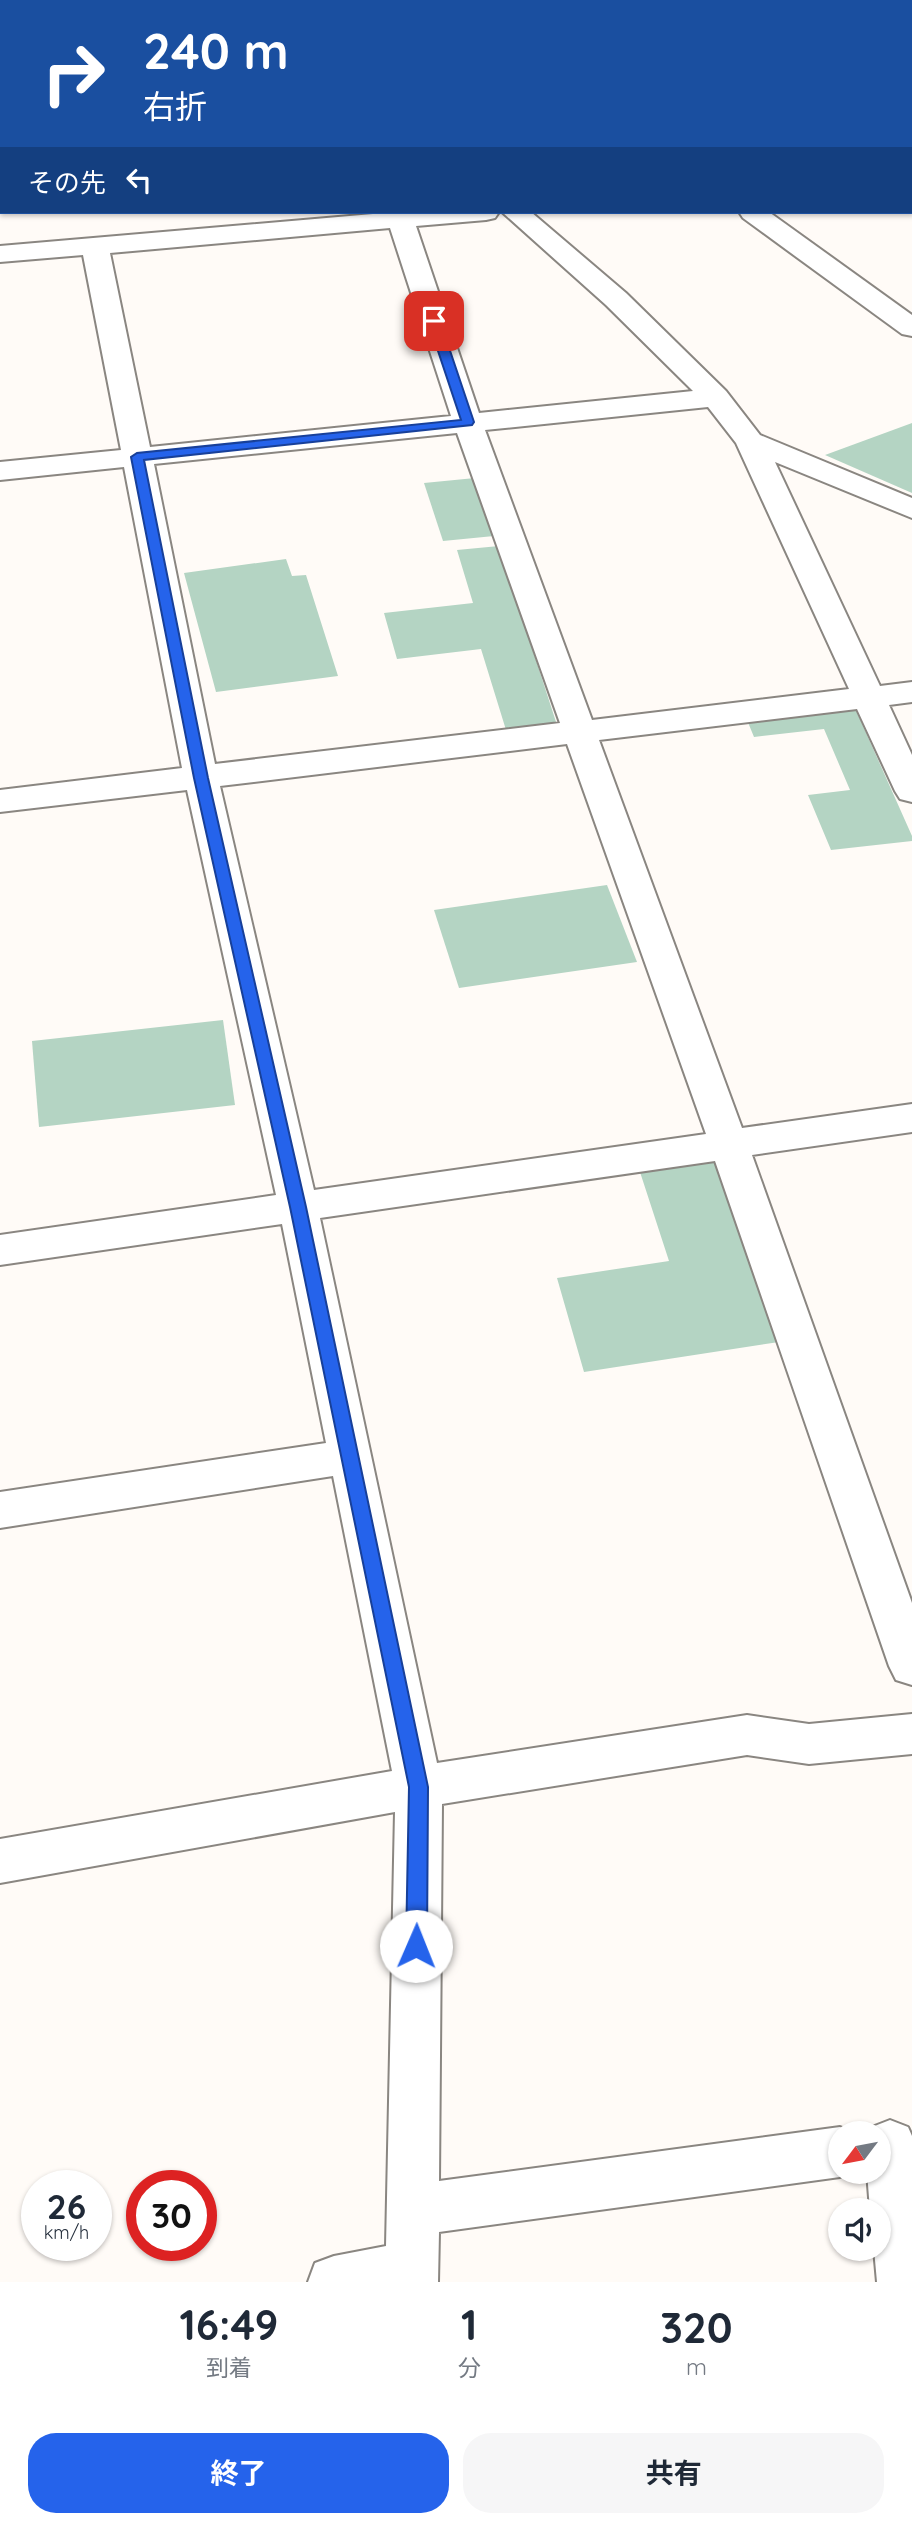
<!DOCTYPE html>
<html lang="ja">
<meta charset="utf-8">
<style>
:root{--surface:#fff;--page:#f6f6f7;--text:#1f2937;--muted:#747a83;--accent:#2563eb}
body{margin:0;font-family:Quicksand,"Noto Sans JP",sans-serif;background:var(--page);color:var(--text);height:100vh;display:flex;flex-direction:column;font-size:26px;white-space:nowrap}
*{box-sizing:border-box;margin:0}
p{font-size:23px;color:var(--muted)}
.icon{flex:none;width:38px;height:38px;fill:none;stroke:currentColor;stroke-width:2;stroke-linecap:round;stroke-linejoin:round}
.map{position:relative;height:2282px;overflow:hidden}
.drawer{display:flex;flex-direction:column;background:var(--surface);flex:1}
.drawer>*{flex:none}
.guide{position:absolute;left:0px;top:0px;width:914px;height:214px;box-shadow:0 2px 5px #0004;background:#1a4fa0;color:#fff;overflow:hidden}
.needle{width:46px;rotate:238deg}
.tools{position:absolute;left:828px;top:2121px;display:grid;gap:14px}
.tools a{display:grid;place-items:center;width:63px;height:63px;border-radius:50%;background:var(--surface);box-shadow:0 2px 5px #0004;font-size:35px}
.speed{position:absolute;left:21px;top:2170px;display:flex;gap:14px;font-size:35px;font-weight:700;text-align:center}
.speed>*{display:grid;place-content:center;width:91px;height:91px;border-radius:50%;background:var(--surface);box-shadow:0 2px 5px #0004;line-height:1}
.speed small{font-size:18px;font-weight:400}
.speed .limit{border:10px solid #d22;background:#fff;color:#111}
.pin{position:absolute;display:grid;place-items:center;width:60px;height:60px;color:#fff;margin:-30px;border-radius:14px;box-shadow:0 4px 10px #0006}
.me{position:absolute;width:77px;margin:-38px;rotate:1deg;stroke-linejoin:round;filter:drop-shadow(0 0 5px #0008)}
.turn{display:flex;align-items:center;gap:24px;height:147px;padding:0 28px;font-size:32px}
.turn .icon{width:91px;height:91px;stroke-width:2.5}
.turn b{display:block;font-size:49px;line-height:60px}
.then{display:flex;align-items:center;height:66px;padding:0 28px;background:#0003;gap:14px;font-size:26px}
.eta{display:flex;justify-content:space-evenly;align-items:center;height:119px;text-align:center}
.eta b{font-size:42px;font-weight:700;line-height:49px}
.action{display:flex;gap:14px;margin-top:auto;padding:14px 28px}
.action a{flex:1;height:80px;border-radius:28px;background:var(--accent);color:#fff;font-size:28px;font-weight:700;line-height:80px;text-align:center}
.action a+a{background:var(--page);color:var(--text)}
.map>svg:first-child{display:block}
.green{fill:#b4d4c3}
.lines{fill:none;stroke-linecap:round;stroke-linejoin:round}
.street-casing{stroke:#8a8681;stroke-width:4}
.street{fill:#fff;fill-rule:evenodd}
.route{fill:#2563eb;stroke:#184099;stroke-width:2}
</style>
<div class="map">
<svg width="912" height="2282" viewBox="0 0 912 2282">
<rect width="100%" height="100%" fill="#fffbf7"/>
<g class="green">
<polygon points="912,423 912,493 825,455"/>
<polygon points="475,478 494,536 443,541 424,483"/>
<polygon points="499,546 557,725 506,730 481,649 397,659 384,613 473,603 457,550"/>
<polygon points="286,559 292,576 306,575 338,676 216,692 184,573"/>
<polygon points="855,708 912,836 912,841 831,850 808,795 850,790 824,729 754,737 747,720"/>
<polygon points="607,885 637,962 459,988 434,910"/>
<polygon points="223,1020 235,1105 39,1127 32,1041"/>
<polygon points="714,1161 779,1342 584,1372 557,1278 669,1261 640,1172"/>
</g>
<g class="lines">
<g class="street-casing">
<g id="street">
<polygon points="194,0 219,0 220,2 195,2"/>
<polygon points="448,0 474,0 475,2 449,2"/>
<polygon points="689,0 714,0 715,2 690,2"/>
<polygon points="747,0 776,0 746,2"/>
<rect x="0" y="22" width="2" height="15"/>
<path d="M396,212H499L495,218L486,220L416,226L479,413L693,391L606,305L502,212H531L626,293L726,391L760,435L912,498V518L775,462L880,686L912,682V702L889,705L912,755V802L900,799L895,791L857,709L599,740L742,1128L912,1104V1132L752,1155L912,1603V1685L896,1680L889,1666L715,1161L320,1218L437,1763L747,1715L809,1724L912,1714V1754L809,1764L747,1755L442,1804L439,2181L840,2127L856,2133H840V2172H853L840,2177L439,2232L438,2282H308L315,2263L334,2256L386,2246L395,1812L0,1883V1839L392,1771L333,1476L0,1528V1492L326,1443L282,1224L0,1265V1235L276,1195L187,790L0,812V790L182,768L124,467L0,480V462L121,450L83,255L0,262V246ZM390,228L451,416L150,447L110,253ZM708,407L736,443L849,689L592,720L485,430ZM457,433L560,723L215,764L154,464ZM567,744L706,1134L314,1190L220,786Z"/>
<polygon points="739,212 769,212 912,315 912,336 902,334 743,218"/>
<polygon points="890,2120 908,2127 912,2136 912,2282 877,2282 874,2249 878,2249 878,2210 870,2210 867,2172 878,2172 878,2133 869,2133 872,2127"/>
</g>
</g>
<use href="#street" class="street"/>
</g>
<polygon class="route" points="434,317 440,321 474,422 472,425 144,460 208,778 306,1207 428,1787 427,1946 424,1952 416,1955 409,1952 406,1946 409,1787 290,1207 194,778 131,457 137,453 461,420 428,321"/>
</svg>
<div class="tools">
<a><svg class="needle" viewBox="-14 -14 28 28"><path d="M0-13l5 13h-10z" fill="#e53935"/><path d="M0 13l5-13h-10z" fill="#747a83"/></svg></a>
<a><svg class="icon" aria-label="sound" viewBox="0 0 24 24"><path d="M4 9h4l5-4v14l-5-4H4zM17 9q2 3 0 6"/></svg></a>
</div>
<div class="speed"><div>26<small>km/h</small></div><div class="limit">30</div></div>
<div class="pin" style="left:434px;top:321px;background:#d93025"><svg class="icon" aria-label="arrive" viewBox="0 0 24 24"><path d="M6 21V4h12l-3 4 3 4H6"/></svg></div>
<svg class="me" style="left:416px;top:1946px" viewBox="-20 -20 40 40"><circle r="19" fill="#fff"/><path d="M0-13L10 11 0 6-10 11z" fill="#2563eb"/></svg>
<div class="guide">
<div class="turn"><svg class="icon" aria-label="right" viewBox="0 0 24 24"><path d="M7 20v-9h11M14 6l5 5-5 5"/></svg><div><b>240 m</b>右折</div></div>
<div class="then">その先<svg class="icon" aria-label="left" viewBox="0 0 24 24"><path d="M17 20v-9H6M10 6l-5 5 5 5"/></svg></div>
</div>
</div>
<section class="drawer">
<div class="eta">
<div><b>16:49</b><p>到着</p></div>
<div><b>1</b><p>分</p></div>
<div><b>320</b><p>m</p></div>
</div>
<div class="action"><a>終了</a><a>共有</a></div>
</section>
